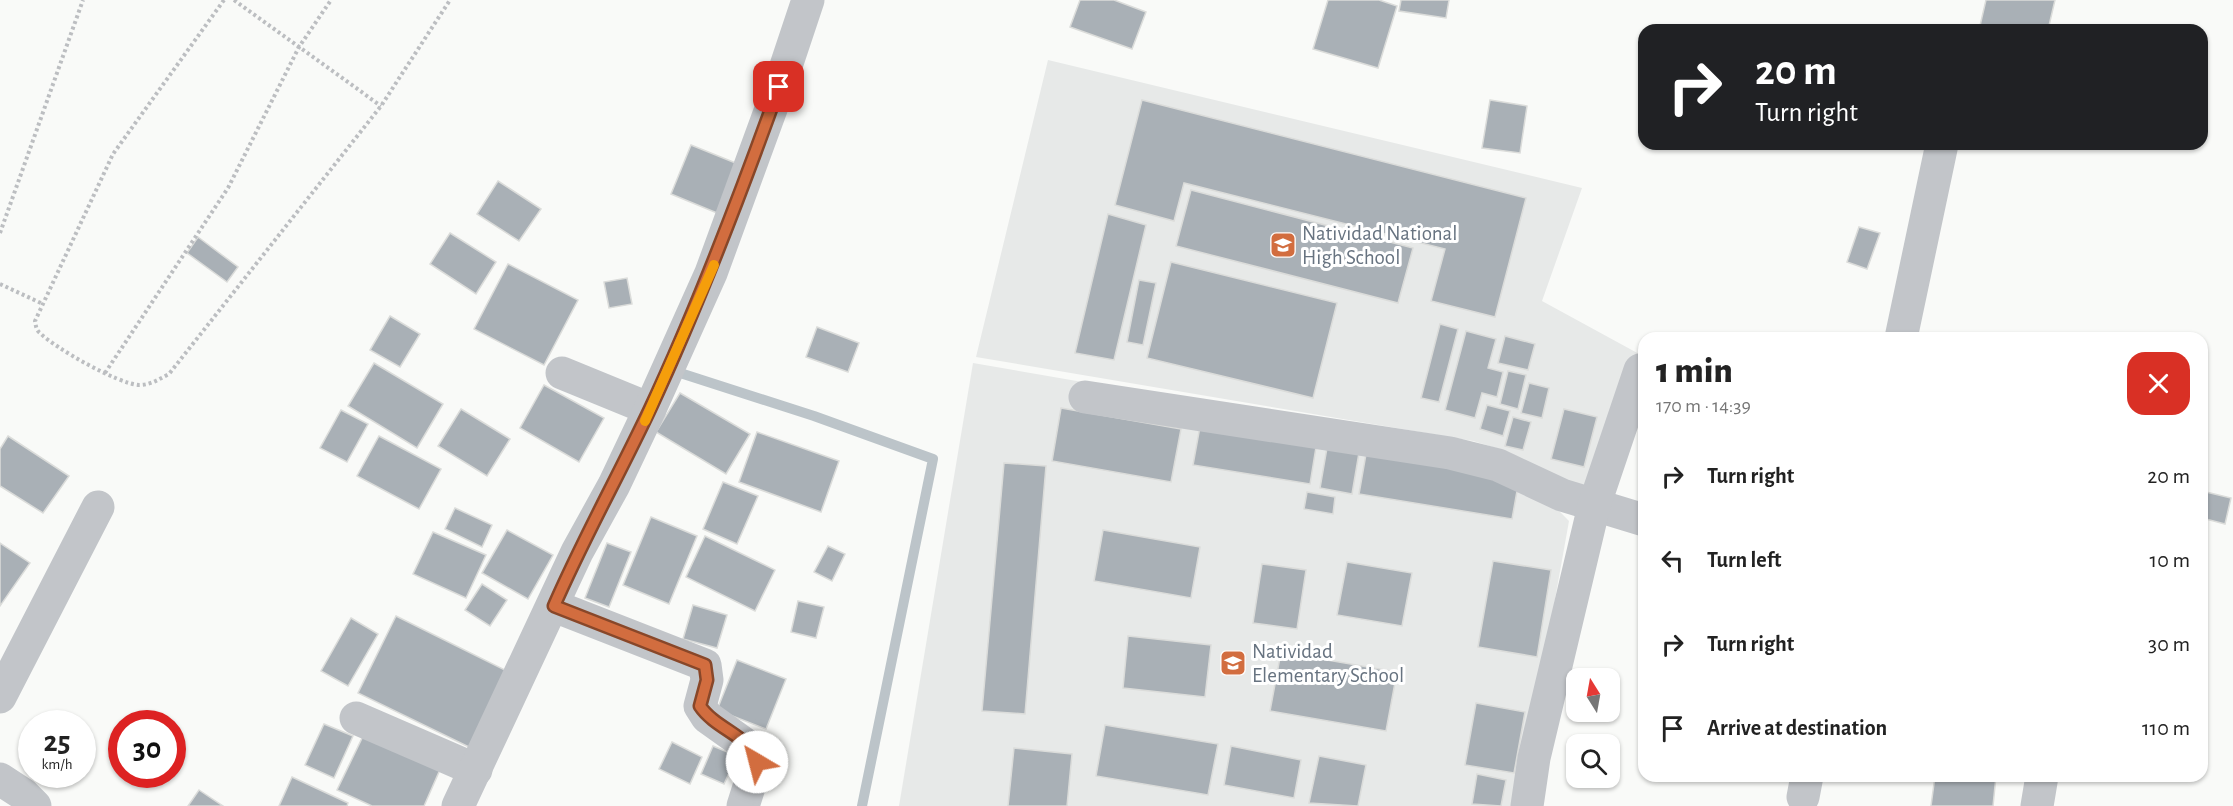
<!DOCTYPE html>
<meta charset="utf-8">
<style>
:root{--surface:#fff;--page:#f6f6f6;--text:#222;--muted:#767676}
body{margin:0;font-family:"Alegreya Sans",sans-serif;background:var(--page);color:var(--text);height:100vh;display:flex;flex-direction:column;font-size:22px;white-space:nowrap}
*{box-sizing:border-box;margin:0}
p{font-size:20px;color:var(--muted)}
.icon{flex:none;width:33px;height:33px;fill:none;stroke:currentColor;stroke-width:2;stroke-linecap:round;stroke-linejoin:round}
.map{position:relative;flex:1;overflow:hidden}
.panel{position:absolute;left:1638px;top:332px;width:570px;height:450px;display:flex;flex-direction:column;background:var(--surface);border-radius:18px;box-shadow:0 2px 4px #0004}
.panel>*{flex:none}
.top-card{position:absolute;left:1638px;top:24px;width:570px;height:126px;border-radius:18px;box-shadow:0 2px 4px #0004;background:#202124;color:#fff;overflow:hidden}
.needle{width:39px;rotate:349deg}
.buttons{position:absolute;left:1566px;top:668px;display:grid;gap:12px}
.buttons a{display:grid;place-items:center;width:54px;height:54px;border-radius:12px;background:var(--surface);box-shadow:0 2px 4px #0004;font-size:30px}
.speed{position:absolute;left:18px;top:710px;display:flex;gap:12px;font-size:30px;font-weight:700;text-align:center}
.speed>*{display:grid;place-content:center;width:78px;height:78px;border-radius:50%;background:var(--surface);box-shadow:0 2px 4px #0004;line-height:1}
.speed small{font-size:15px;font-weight:400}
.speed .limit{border:9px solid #d22;background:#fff;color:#111}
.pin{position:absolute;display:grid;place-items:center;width:51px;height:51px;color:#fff;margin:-26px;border-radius:12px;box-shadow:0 3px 9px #0006}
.me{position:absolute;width:66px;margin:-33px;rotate:323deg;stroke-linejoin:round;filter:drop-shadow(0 0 4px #0008)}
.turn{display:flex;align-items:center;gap:21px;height:126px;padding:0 18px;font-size:27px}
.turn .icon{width:78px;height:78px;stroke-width:2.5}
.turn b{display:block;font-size:42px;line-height:51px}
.round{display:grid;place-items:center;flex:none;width:63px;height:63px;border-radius:18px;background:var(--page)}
.overview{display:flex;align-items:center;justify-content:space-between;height:102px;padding:0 18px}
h1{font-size:36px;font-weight:800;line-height:45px}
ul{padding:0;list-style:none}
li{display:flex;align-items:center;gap:18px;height:84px;padding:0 18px}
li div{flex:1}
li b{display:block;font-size:22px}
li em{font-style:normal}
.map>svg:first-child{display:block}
.built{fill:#e7e9e8}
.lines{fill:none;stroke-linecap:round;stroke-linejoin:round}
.stream{stroke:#bcc4c9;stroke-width:10}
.building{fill:#a9b0b6;stroke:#dbdcda;stroke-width:1.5}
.path{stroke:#bcbec1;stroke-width:4;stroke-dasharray:3 3;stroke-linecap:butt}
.minor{stroke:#c2c5c9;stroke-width:33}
.route-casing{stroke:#884729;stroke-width:15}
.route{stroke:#d26d3f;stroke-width:10}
.slow{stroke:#f59e0b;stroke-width:10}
.labels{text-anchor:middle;stroke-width:6;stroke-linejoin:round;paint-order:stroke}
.poi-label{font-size:21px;fill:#677380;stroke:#fff;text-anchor:start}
</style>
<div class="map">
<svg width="2233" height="806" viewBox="0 0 2233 806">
<rect width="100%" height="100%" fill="#f9faf8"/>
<g class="built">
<polygon points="1048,60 1582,188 1542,301 1641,355 1594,499 1509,452 1473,441 976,357"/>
<polygon points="973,363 1504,455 1569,521 1518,806 899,806"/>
</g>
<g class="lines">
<polyline class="stream" points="674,371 814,416 933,459 862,806"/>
</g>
<g class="building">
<polygon points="1080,0 1114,0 1146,12 1132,49 1070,27"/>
<polygon points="1328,0 1379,0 1397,6 1378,68 1313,49"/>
<polygon points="1401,0 1449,0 1446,18 1399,11"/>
<polygon points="1986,0 2055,0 2048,30 1979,30"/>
<polygon points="1142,100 1526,198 1495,317 1431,301 1445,249 1184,183 1174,221 1115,205"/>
<polygon points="1490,100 1527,106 1520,153 1482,148"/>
<polygon points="691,145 738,164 717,213 671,194"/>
<polygon points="498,181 541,209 519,241 477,214"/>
<polygon points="1191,190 1413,248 1398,303 1176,246"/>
<polygon points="1108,214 1146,225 1114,360 1075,353"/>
<polygon points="1859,227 1880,233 1867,269 1847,262"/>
<polygon points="450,233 496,262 476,294 430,264"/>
<polygon points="198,237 238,267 227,282 187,253"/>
<polygon points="1171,262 1337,303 1313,398 1147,358"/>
<polygon points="508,264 578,300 544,365 474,329"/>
<polygon points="627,278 632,304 609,308 604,282"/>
<polygon points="1139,280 1156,283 1143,345 1127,342"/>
<polygon points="390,316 420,334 400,367 370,350"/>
<polygon points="1440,324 1458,329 1439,402 1421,398"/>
<polygon points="817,327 859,343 848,372 806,357"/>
<polygon points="1466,331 1496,339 1488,368 1503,372 1497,397 1482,393 1475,418 1445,410"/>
<polygon points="1505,336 1535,344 1528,370 1498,363"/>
<polygon points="374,363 443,404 417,448 348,406"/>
<polygon points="1508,371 1526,375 1518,409 1500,404"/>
<polygon points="1529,383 1549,388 1542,418 1521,413"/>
<polygon points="544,385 604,418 579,462 520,428"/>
<polygon points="680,393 750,434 726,474 656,432"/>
<polygon points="1487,405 1510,411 1503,436 1480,429"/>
<polygon points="1061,408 1181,429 1171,482 1052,461"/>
<polygon points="461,409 510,439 487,476 438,446"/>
<polygon points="1564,409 1597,417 1584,467 1551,459"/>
<polygon points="341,410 368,424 347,462 320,448"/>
<polygon points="1513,417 1531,422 1523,450 1505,446"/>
<polygon points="1201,421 1317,441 1310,484 1193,465"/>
<polygon points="757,432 839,461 821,512 739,482"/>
<polygon points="8,436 69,476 43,513 0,486 0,449"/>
<polygon points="379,436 441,469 419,509 357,476"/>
<polygon points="1328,442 1360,447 1352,494 1320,488"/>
<polygon points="1366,454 1519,480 1512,519 1359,494"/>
<polygon points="1004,463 1046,466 1025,714 982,711"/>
<polygon points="723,482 758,496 737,544 703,529"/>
<polygon points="2202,491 2231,498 2225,524 2202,518"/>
<polygon points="1307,492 1335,497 1333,514 1304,509"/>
<polygon points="455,508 492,525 482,547 445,529"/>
<polygon points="651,517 697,536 669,604 623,585"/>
<polygon points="507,530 553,555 528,599 482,573"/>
<polygon points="1103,530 1200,547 1191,598 1094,581"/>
<polygon points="433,532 486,555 466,598 413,574"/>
<polygon points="705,536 775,570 755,611 686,577"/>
<polygon points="0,543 30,563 0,606"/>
<polygon points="607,543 631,552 609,607 585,598"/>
<polygon points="828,546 845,554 832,581 814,572"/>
<polygon points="1493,561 1551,570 1537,657 1478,647"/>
<polygon points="1347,562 1412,573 1402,626 1337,615"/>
<polygon points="1262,564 1306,570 1297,629 1253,623"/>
<polygon points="482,584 507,600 490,626 465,610"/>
<polygon points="798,601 824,607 816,638 791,632"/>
<polygon points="693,605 727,615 717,648 683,639"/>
<polygon points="396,616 509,672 471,748 358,693"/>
<polygon points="351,618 378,634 348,686 321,671"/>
<polygon points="1128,636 1211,645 1205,697 1123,688"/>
<polygon points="1281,652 1397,672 1386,731 1270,711"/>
<polygon points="737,660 786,679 766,729 717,710"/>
<polygon points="1476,703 1525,712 1514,773 1465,765"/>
<polygon points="324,724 353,736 334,778 305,765"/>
<polygon points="1105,725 1218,744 1208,795 1096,776"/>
<polygon points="366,730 442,765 424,806 372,806 337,790"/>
<polygon points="672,742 702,757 690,784 659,769"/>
<polygon points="713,746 737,756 724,784 701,774"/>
<polygon points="1231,746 1301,760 1294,798 1224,785"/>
<polygon points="1014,748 1072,754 1067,806 1008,806"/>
<polygon points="1319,756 1366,765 1358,806 1309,803"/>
<polygon points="1477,774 1506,780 1501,806 1472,804"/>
<polygon points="1935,776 1996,776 1993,806 1931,806"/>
<polygon points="292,777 348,803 347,806 279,806"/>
<polygon points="199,790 223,806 188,806"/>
</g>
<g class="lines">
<g class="path">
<path d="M224,0L113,154L35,321C36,326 36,330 40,333C55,348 118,384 139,385C151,385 159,379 169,374L381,106L450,0"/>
<polyline points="234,0 381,106"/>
<polyline points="0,233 83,0"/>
<polyline points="0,284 43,304"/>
<polyline points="105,373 228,188 299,47 331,0"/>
</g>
<g class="minor">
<polyline points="1901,338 1942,144"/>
<polyline points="562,373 650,409"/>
<polyline points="1085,397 1450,453 1498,465 1562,495 1644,520"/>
<polyline points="554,606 705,665 707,680 700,706 707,717 756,752 757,762 743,806"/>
<polyline points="0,697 98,507"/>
<polyline points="356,718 476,770"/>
<polyline points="0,779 23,794 35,806"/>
<polyline points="1803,797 1807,776"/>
<polyline points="458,806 577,552 614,485 650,409 711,273 779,87 808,0"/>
<polyline points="1527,806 1534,758 1594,506 1640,370"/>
<polyline points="2037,806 2042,776"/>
</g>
</g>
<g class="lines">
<g class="route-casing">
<path id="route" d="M757,762C754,738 715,729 700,706L707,680L705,665L554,606C583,539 619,475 650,409C699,304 740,196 779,87"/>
</g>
<use href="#route" class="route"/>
<polyline class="slow" points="645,421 714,265"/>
</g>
<defs>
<g id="school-square" transform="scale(1.35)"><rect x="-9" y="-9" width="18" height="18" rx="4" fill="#d26d3f" stroke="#fff"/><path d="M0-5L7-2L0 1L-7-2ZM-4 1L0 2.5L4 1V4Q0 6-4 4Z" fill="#fff"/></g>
</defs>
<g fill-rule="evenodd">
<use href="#school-square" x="1283" y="245"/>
<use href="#school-square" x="1233" y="663"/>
</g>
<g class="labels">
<g class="poi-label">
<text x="1302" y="240">Natividad National<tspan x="1302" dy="24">High School</tspan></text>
<text x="1252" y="658">Natividad<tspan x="1252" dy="24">Elementary School</tspan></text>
</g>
</g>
</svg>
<div class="buttons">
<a><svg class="needle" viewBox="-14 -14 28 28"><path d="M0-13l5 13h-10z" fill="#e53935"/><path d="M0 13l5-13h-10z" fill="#767676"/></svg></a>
<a><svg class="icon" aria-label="search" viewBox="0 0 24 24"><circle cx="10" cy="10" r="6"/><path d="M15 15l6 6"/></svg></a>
</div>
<div class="speed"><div>25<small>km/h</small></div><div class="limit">30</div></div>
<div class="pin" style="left:779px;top:87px;background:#d93025"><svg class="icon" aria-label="arrive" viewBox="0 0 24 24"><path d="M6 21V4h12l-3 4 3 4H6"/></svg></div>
<svg class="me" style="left:757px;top:762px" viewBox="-20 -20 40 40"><circle r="19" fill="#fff"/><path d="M0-13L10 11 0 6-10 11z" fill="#d26d3f"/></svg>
<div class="top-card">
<div class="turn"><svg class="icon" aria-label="right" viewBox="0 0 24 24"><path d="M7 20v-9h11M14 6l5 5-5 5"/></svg><div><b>20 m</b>Turn right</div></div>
</div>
<section class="panel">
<div class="overview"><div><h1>1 min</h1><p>170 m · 14:39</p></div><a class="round" style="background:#d93025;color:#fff"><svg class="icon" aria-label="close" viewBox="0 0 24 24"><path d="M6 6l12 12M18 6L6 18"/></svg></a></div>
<ul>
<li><svg class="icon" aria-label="right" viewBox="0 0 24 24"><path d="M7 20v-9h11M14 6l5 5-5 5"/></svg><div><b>Turn right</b></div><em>20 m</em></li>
<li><svg class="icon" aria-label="left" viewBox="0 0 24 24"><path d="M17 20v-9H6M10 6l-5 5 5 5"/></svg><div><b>Turn left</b></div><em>10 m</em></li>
<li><svg class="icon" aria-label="right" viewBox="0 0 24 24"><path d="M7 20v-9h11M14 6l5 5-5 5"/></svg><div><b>Turn right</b></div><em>30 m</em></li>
<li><svg class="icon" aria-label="arrive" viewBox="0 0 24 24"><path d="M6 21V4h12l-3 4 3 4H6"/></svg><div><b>Arrive at destination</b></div><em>110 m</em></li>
</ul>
</section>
</div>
